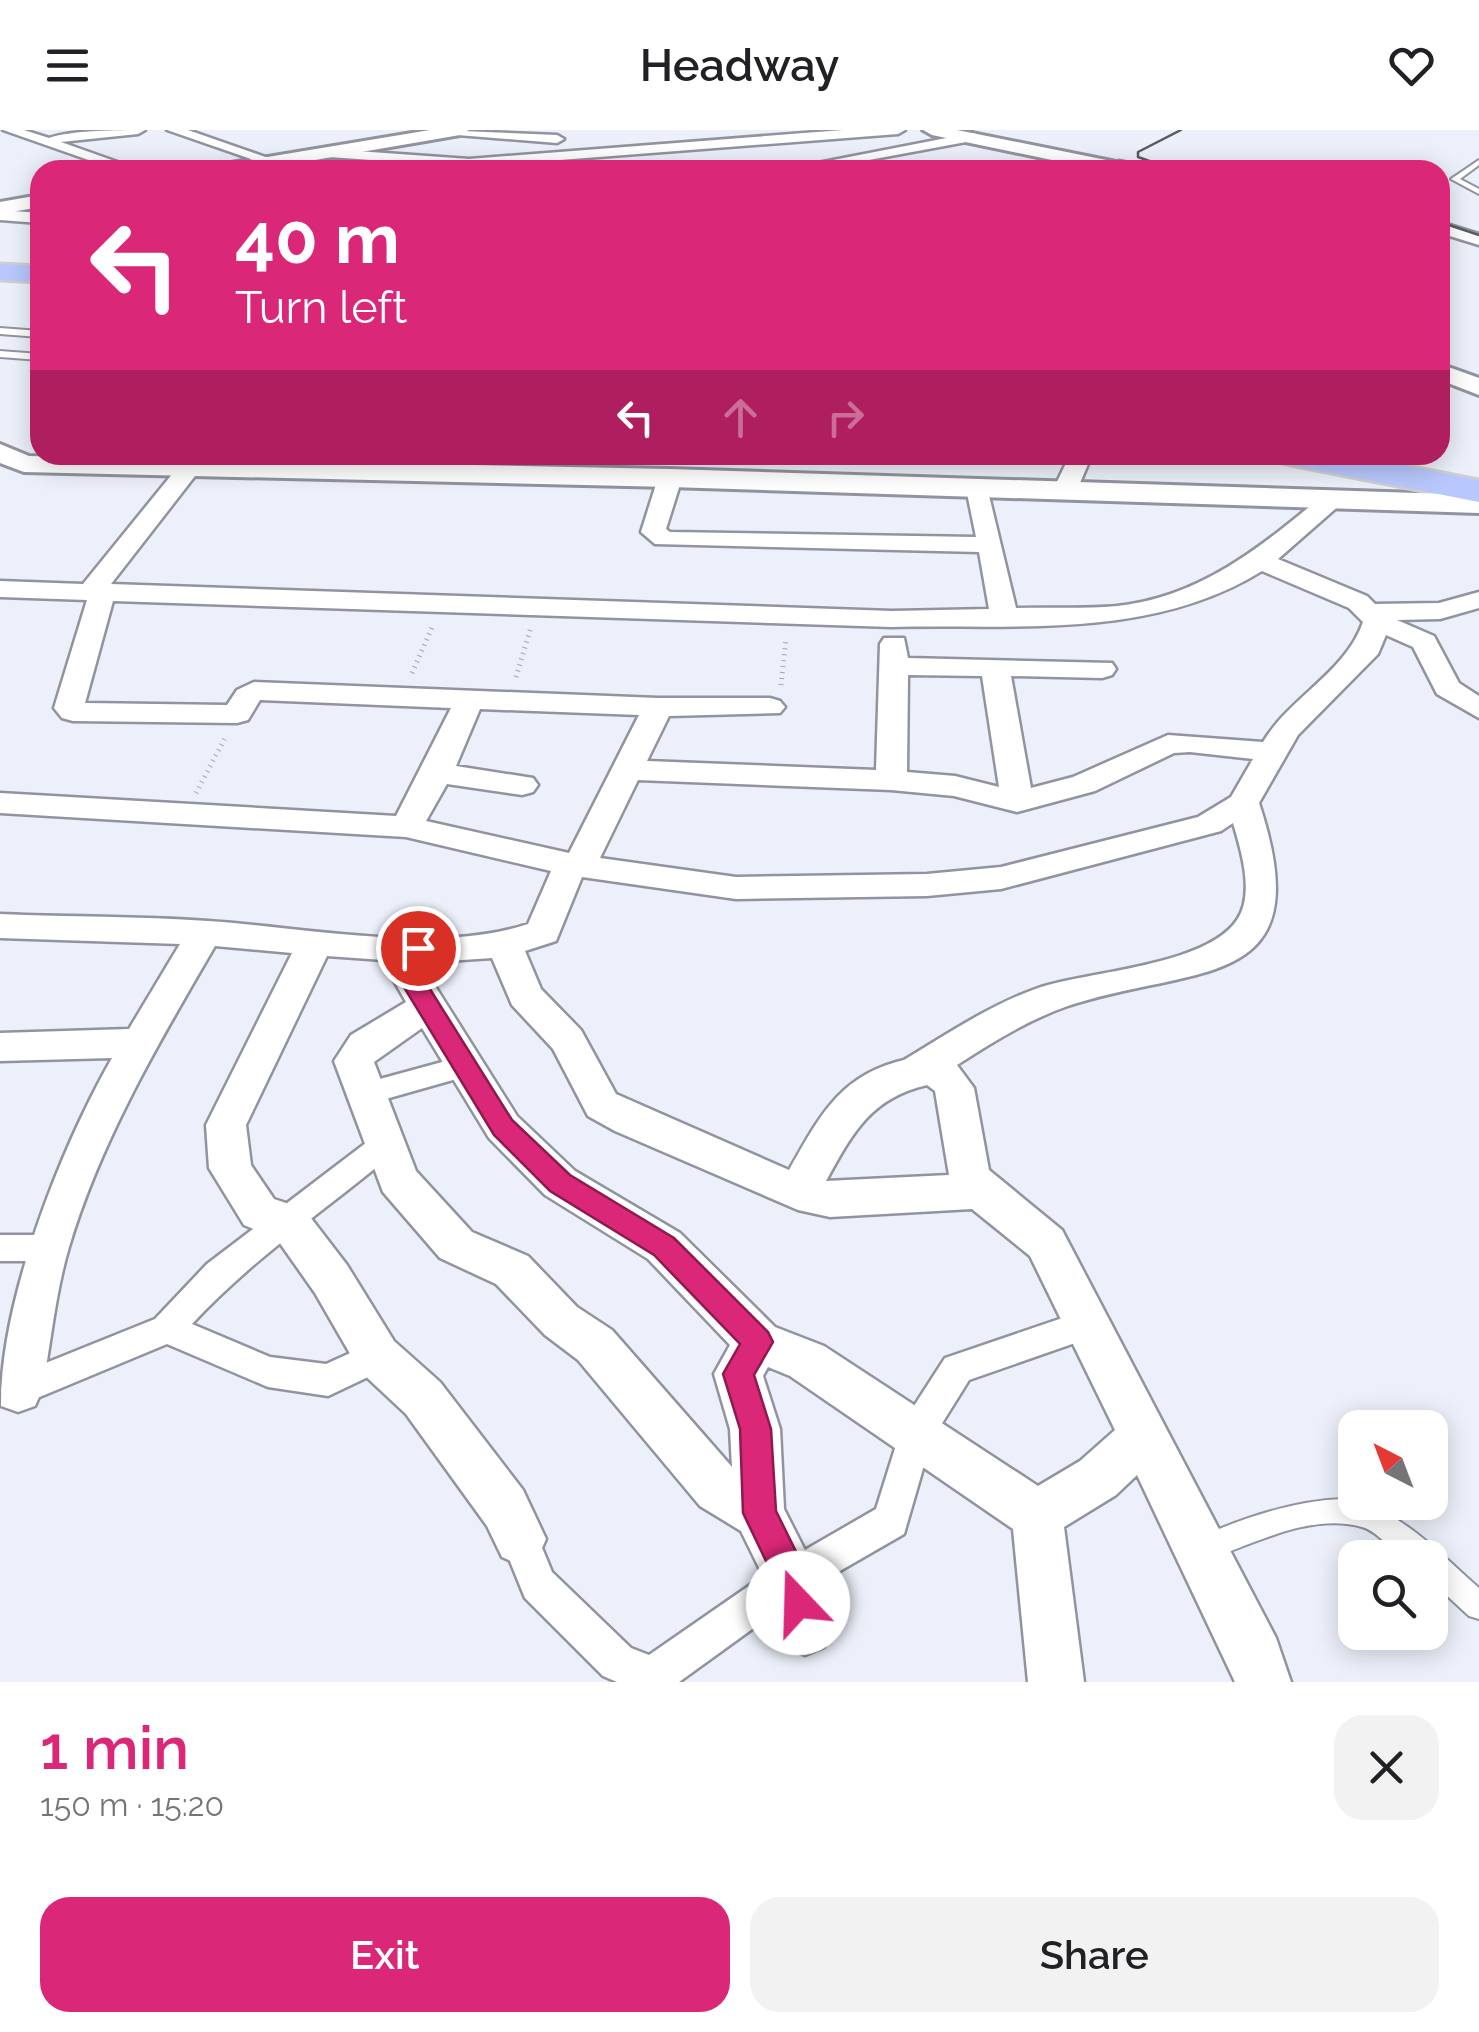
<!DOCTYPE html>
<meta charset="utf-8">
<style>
:root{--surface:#fff;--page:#f2f2f2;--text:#202124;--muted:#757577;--accent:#db2777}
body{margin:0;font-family:Raleway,sans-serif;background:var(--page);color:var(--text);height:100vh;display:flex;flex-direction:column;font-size:38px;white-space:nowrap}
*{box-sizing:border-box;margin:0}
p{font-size:32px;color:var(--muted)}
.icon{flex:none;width:55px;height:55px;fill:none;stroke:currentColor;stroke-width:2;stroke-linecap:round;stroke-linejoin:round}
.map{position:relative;height:1552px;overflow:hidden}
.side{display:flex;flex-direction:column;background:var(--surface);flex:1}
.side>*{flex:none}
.banner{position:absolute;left:30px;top:30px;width:1420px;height:305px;border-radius:30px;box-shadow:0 5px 25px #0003;background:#db2777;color:#fff;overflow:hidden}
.needle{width:65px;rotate:318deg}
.fabs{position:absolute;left:1338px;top:1280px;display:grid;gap:20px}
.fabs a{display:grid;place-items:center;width:110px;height:110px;border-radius:20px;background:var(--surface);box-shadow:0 5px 25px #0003;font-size:50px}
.pin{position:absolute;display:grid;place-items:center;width:85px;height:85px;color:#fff;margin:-42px;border:5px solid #fff;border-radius:50%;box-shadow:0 2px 10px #0007}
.me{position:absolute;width:110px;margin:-55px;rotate:339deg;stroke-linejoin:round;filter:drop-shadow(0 0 8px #0008)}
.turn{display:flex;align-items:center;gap:35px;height:210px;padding:0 40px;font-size:45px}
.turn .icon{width:130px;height:130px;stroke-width:2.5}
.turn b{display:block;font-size:70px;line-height:85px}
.lanes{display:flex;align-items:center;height:95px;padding:0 40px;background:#0003;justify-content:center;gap:50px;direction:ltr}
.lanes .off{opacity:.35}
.round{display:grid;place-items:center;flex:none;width:105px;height:105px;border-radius:30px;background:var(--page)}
.headline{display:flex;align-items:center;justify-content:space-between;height:170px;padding:0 40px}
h1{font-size:60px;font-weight:600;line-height:75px;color:var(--accent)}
.cta{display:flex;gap:20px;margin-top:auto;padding:20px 40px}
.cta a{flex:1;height:115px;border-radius:30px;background:var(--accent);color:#fff;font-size:40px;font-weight:600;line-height:115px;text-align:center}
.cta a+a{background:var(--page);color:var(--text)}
header{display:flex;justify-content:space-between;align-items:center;height:130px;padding:0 40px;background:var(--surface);font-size:45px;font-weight:600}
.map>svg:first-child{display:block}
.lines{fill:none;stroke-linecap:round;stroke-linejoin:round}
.service-casing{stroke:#91949e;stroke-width:4}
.pedestrian-casing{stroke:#91949e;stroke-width:5}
.minor-casing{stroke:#91949e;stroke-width:5}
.tertiary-casing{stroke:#91949e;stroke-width:6}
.primary-casing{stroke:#cfcfcf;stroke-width:5}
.path{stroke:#a4a7af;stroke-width:5;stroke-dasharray:1 5;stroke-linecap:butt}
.service{fill:#fff;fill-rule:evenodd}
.pedestrian{fill:#fff;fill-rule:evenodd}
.minor{fill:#fff;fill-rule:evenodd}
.tertiary{fill:#fff;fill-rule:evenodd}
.primary{fill:#b8c7fd;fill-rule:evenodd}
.tram{stroke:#595b60;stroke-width:2.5}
.route{fill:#db2777;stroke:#8e194d;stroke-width:2.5}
</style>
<header><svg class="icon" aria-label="menu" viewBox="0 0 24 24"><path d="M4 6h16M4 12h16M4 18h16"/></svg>Headway<svg class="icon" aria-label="heart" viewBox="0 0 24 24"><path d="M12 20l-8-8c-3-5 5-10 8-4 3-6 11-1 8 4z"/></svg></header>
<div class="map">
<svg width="1479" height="1552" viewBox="0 0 1479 1552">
<rect width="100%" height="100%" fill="#ecf0fa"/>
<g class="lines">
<g class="service-casing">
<g id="service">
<polygon points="1479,30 1479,35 1460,49 1479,59 1479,64 1451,49"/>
<polygon points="0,198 40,201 40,207 0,204"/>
<polygon points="0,221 40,224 40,230 0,227"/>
<path d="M1342,1369C1397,1376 1437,1421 1479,1458V1489L1469,1486L1430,1450V1428C1423,1428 1413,1429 1407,1428C1391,1423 1380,1402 1362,1397C1311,1382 1251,1415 1204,1431L1195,1427L1191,1418L1195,1409C1241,1389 1291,1371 1342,1369Z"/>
</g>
</g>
<g class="pedestrian-casing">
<g id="pedestrian">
<polygon points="464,926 474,930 478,937 474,944 368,974 358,971 354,963 358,955"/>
<path d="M385,1002L395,1006L400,1014L395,1022C327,1079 253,1128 192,1194L270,1227L326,1234L377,1211L389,1215L394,1226L389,1237L328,1266L268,1257L167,1214L18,1276L6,1271L1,1260L6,1249L155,1189L207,1134L375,1006Z"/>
<polygon points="0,1105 47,1105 58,1109 63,1118 58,1127 47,1131 0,1131"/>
<polygon points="1086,1180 1098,1185 1103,1195 1098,1205 969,1250 931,1311 904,1404 805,1461 679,1552 617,1552 603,1546 525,1468 501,1409 507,1396 520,1390 533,1396 552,1442 631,1518 649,1525 779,1435 876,1379 903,1293 945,1228"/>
</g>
</g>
<g class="minor-casing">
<g id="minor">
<path d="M3,0H24L49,8C72,0 118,0 145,0L138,4L61,12L140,40H117Z"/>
<polygon points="167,0 188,0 280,32 268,35"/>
<polygon points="438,0 557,5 564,9 557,13 445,4"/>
<polygon points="843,0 905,0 898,4 469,37 329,27 322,23 329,19 469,29"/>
<polygon points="972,3 977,4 977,10 815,40 782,40"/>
<polygon points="1119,31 1149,37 1152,40 1094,40"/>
<polygon points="0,80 40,83 40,93 0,90"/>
<polygon points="1440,92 1479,104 1479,115 1440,103"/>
<polygon points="325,325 352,325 322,347 306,347 302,342"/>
<polygon points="1070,325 1092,325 1076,362 1064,369 1052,362"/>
<path d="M190,330L202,337L111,454L892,481L989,479L979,422L655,414L641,402L658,348L670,341L682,348L666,399L670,402L976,407L966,358L978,351L986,353L1016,478C1050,477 1084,479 1117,476C1202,467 1263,415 1326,363H1342L1346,368L1342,373L1278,429L1367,466L1375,474L1439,473L1479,462V478L1440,489L1397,490L1434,506L1459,553L1479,566V588L1437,564L1413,517L1386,505L1378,524L1298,605L1259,673C1323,866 1194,833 1065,877C1026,891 991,913 957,935L974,958L989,1040L1062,1100L1276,1508L1291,1552H1235L1137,1345L1116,1365L1064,1397L1084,1552H1028L1013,1399L790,1246L768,1237L763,1246L780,1299L784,1379L819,1448L832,1498L824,1517L805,1525L786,1517L767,1454L741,1401L700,1376L578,1230L545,1205L496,1154L440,1128L383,1062L334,931L351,905L406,872L393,849L397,831L327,826L246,995L251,1035L274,1069L304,1079L347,1135L394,1211L440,1252L523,1360L546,1409L538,1427L520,1435L502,1427L487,1396L406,1284L360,1241L315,1163L277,1109L244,1095L209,1038L206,995L292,823L215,816C159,912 101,1010 69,1117C55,1164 51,1213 42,1260L35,1276L18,1282L1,1276C0,1171 61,1018 112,928L0,931V903L129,899L180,814L0,808V784C69,787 139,786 208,791C305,797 436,825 528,794L551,741L406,707L0,683V663L396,686L451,578L260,570L248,590L237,593L73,591L62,588L54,578L87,470L0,467V451L83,454L182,332ZM1262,441L1349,478L1363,492C1346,542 1290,567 1263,612L1168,605L1073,647L1031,658L1011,546L1102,548L1112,545L1116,539L1112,533L908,528L904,508H884L880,514L876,640L647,631L669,586L780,583L785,577L780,571L770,568H658L254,552L237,560L227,575L85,573L113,471L892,497C1016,494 1151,510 1262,441ZM908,545L982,546L999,657L955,646L907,642ZM480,579L639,585L569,723L426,691L447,654L522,665L533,662L538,655L533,648L456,636ZM1190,622L1253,629L1231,667L1198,687L1001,737L927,744L736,747L600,728L638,650L891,660L954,666L1017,682L1095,661L1174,623ZM1233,693C1241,720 1255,764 1237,790C1206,836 1089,841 1038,858C990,875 947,904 904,930C839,945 819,988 789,1040L616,964L581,900L541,859L525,821L556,811L582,747L736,769L927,766L1001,759L1221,701ZM492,828L512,875L553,919L588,986L615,1001L798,1080L830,1087L972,1079L1030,1126L1115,1300L1080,1331L1038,1356L824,1216L775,1197L680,1103L575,1041L517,986L430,848L433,832ZM422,898L489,1008L545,1065L648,1129L730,1215L714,1244L730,1299L732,1337L612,1200L577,1177L528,1126L472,1102L416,1041L374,932ZM927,955L935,961L949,1045L826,1051C852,1004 870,968 927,955Z"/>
</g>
</g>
<g class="tertiary-casing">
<g id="tertiary">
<polygon points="430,0 469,0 460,5 257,40 216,40 225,34"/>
<polygon points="923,0 957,0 1126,34 1135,40 1100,40 932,5"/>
<polygon points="40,65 40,77 0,84 0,72"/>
<polygon points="1440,234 1479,248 1479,265 1440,250"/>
<polygon points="0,314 29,326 670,339 1479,365 1479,383 670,357 24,342 0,333"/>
</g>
</g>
<g class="primary-casing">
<g id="primary">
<polygon points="0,134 40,136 40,152 0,150"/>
<polygon points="1278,325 1351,325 1479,350 1479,372 1296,336 1283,333"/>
</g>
</g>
<g class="path">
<polyline points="412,543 433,495"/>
<polyline points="516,547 531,497"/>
<polyline points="781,555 786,508"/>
<polyline points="196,663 225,608"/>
</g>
<use href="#service" class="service"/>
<use href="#pedestrian" class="pedestrian"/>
<use href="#minor" class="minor"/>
<use href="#tertiary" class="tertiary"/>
<use href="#primary" class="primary"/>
<g class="tram">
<polyline points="1175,40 1138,27 1138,22 1181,0"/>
<polyline points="1440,92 1479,105"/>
</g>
</g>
<polygon class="route" points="418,810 430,818 423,848 512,990 570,1045 674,1108 768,1202 773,1212 754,1245 771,1299 776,1381 809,1448 816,1473 811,1485 798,1490 786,1485 776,1452 743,1383 740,1299 723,1244 740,1214 654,1125 550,1061 494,1005 399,849 407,818"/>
</svg>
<div class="fabs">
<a><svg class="needle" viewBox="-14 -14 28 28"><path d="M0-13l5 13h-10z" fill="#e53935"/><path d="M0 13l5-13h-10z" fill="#757577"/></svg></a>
<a><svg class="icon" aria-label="search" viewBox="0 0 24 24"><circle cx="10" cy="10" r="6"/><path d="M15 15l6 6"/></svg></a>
</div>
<div class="pin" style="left:418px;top:818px;background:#d93025"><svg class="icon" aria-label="arrive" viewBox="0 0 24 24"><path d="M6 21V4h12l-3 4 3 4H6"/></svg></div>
<svg class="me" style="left:798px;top:1473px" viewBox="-20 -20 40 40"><circle r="19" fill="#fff"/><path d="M0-13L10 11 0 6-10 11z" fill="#db2777"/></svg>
<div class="banner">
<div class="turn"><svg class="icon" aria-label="left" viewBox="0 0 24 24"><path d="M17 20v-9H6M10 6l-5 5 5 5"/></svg><div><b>40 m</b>Turn left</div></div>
<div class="lanes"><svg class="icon" aria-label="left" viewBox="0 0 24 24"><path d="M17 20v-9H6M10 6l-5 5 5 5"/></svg><svg class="icon off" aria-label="ahead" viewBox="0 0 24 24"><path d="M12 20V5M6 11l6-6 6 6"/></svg><svg class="icon off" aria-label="right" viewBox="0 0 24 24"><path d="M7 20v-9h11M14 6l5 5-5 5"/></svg></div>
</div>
</div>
<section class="side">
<div class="headline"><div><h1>1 min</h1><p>150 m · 15:20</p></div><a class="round"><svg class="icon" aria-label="close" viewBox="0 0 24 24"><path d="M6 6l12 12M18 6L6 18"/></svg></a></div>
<div class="cta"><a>Exit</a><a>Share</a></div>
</section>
